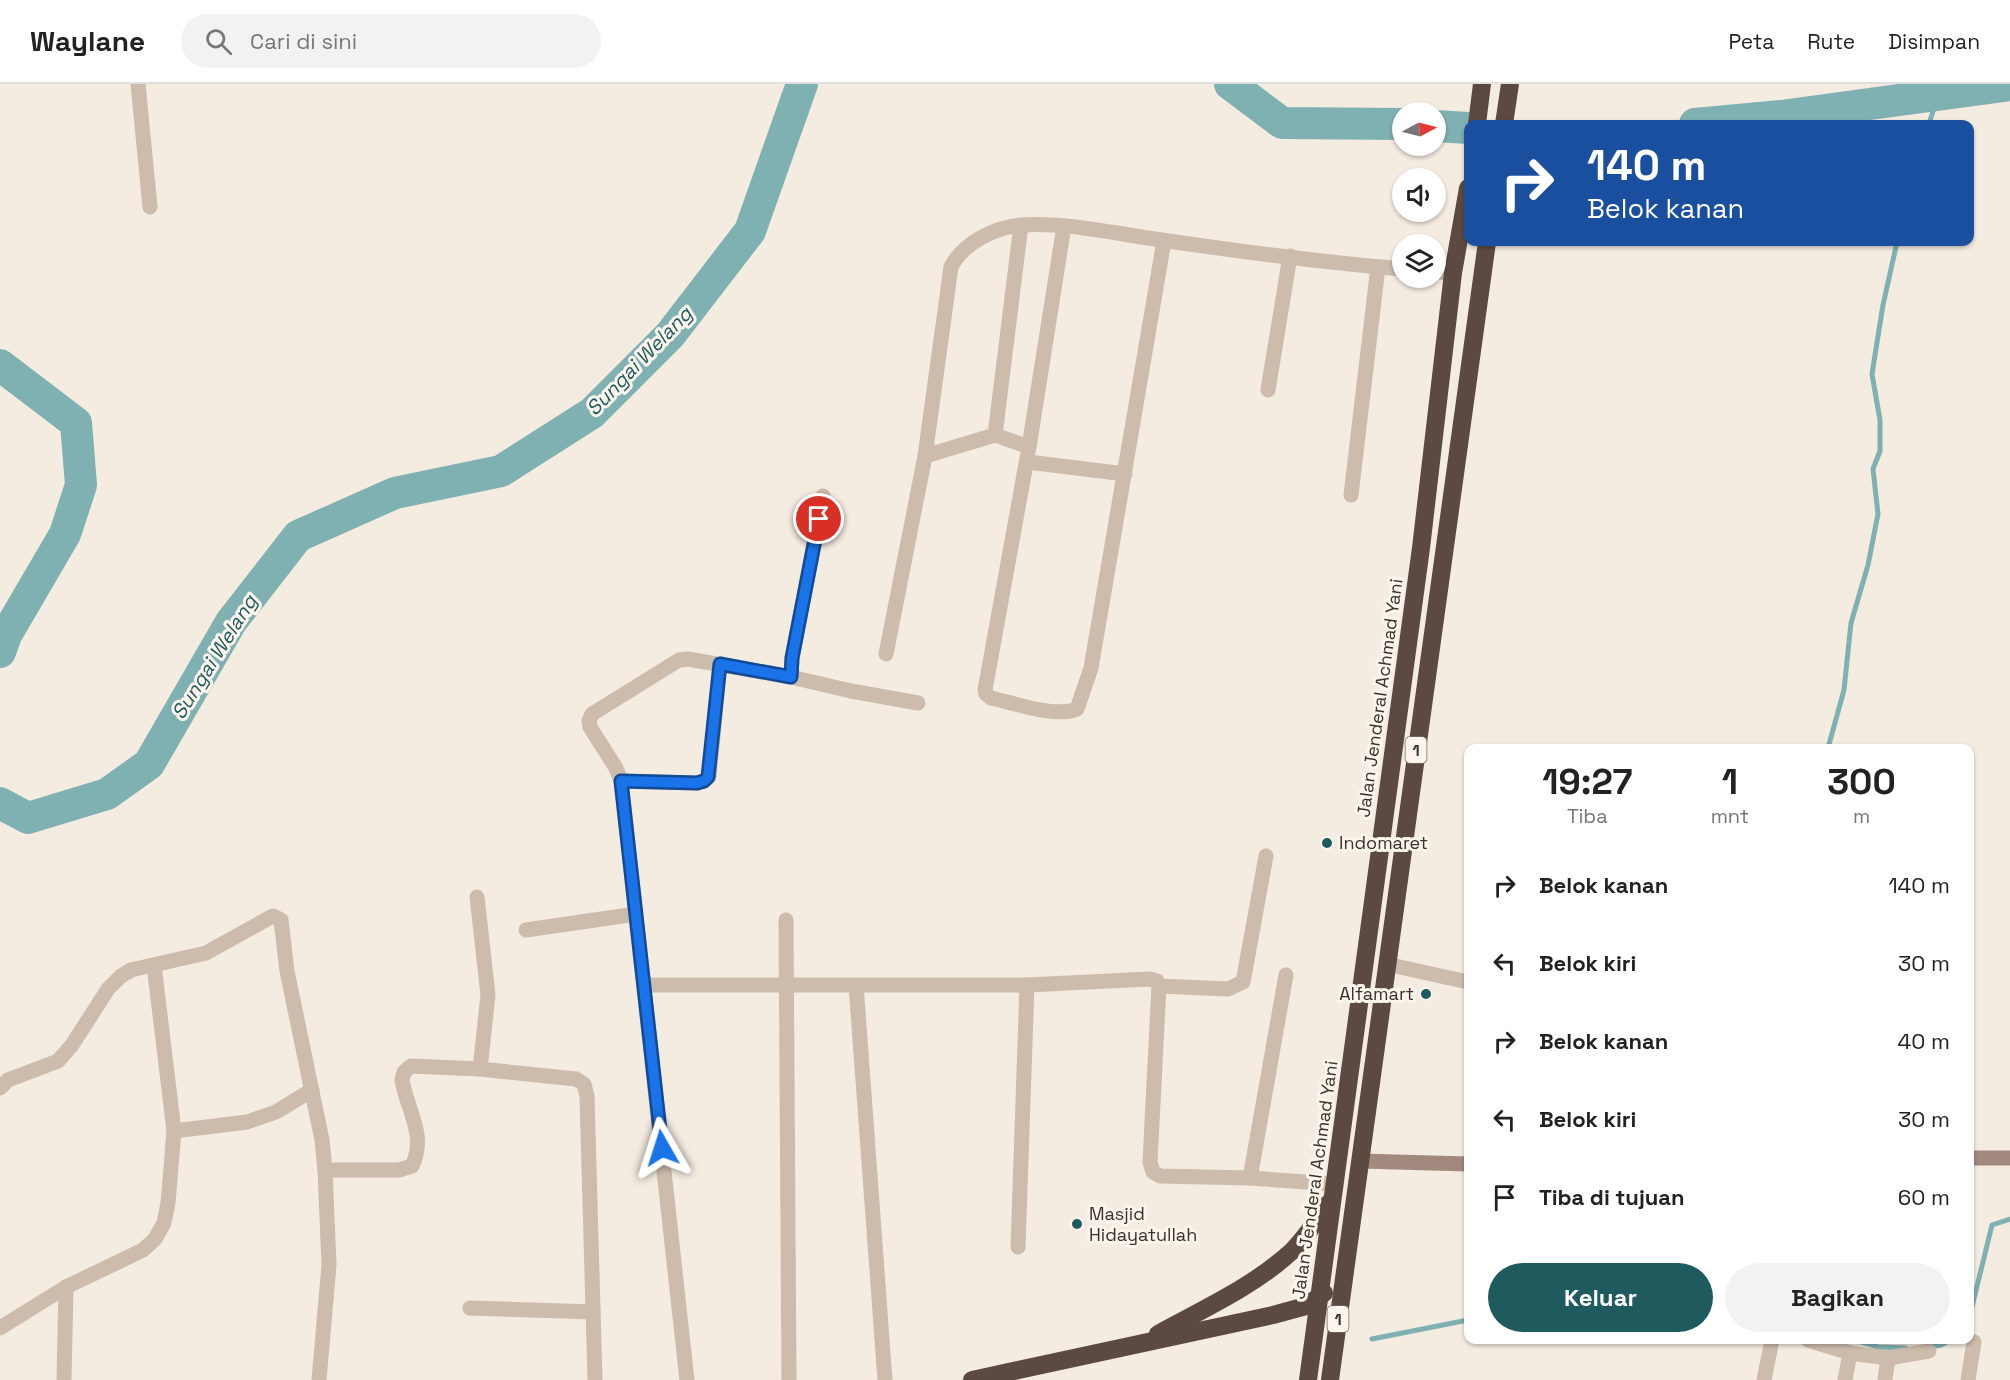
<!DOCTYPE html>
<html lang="id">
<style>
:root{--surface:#fff;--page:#f2f2f2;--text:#222;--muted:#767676;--line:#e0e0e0;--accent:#1f5a5e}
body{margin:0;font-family:"Space Grotesk",sans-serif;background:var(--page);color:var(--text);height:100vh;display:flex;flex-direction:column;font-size:22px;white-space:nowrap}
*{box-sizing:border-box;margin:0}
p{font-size:20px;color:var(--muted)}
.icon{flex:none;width:33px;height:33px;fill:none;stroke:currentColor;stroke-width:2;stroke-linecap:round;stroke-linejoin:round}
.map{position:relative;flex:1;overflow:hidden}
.sheet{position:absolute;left:1464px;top:660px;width:510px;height:600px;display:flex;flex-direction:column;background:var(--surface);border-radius:12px;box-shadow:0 2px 4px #0004}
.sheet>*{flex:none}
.top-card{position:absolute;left:1464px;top:36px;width:510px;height:126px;border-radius:12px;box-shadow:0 2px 4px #0004;background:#1a4fa0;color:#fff;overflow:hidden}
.needle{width:39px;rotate:83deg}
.fabs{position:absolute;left:1392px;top:18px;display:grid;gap:12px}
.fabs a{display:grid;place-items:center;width:54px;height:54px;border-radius:50%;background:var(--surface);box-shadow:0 2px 4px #0004;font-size:30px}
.pin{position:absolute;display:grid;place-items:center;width:51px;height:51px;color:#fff;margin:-26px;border:3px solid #fff;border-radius:50%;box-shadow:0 2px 6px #0007}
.me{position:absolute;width:66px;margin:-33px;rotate:354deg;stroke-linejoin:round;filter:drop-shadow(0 0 4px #0008)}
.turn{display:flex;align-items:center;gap:21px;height:126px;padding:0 24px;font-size:27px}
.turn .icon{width:78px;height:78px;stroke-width:2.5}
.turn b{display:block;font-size:42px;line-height:51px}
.eta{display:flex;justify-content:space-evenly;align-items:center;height:102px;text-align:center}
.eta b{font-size:36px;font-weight:700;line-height:42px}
.action{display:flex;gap:12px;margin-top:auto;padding:12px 24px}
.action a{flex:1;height:69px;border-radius:36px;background:var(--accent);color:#fff;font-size:24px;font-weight:700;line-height:69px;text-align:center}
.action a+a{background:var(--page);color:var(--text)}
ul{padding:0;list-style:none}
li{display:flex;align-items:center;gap:18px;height:78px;padding:0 24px}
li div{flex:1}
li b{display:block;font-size:22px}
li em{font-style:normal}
header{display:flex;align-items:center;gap:36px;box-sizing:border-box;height:84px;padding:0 30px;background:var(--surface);border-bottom:2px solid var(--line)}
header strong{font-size:28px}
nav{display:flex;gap:33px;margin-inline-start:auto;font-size:21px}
.search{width:420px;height:54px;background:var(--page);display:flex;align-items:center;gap:15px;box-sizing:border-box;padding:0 21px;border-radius:33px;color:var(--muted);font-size:22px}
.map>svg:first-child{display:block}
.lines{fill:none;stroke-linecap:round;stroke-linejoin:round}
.stream{stroke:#7fb0b2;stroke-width:5}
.river{stroke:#7fb0b2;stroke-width:32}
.street{stroke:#cdbbac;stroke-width:15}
.secondary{stroke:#a18a7d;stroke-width:15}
.highway{stroke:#5c4a42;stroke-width:18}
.route-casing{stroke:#114b97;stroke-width:15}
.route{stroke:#1a73e8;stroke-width:10}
.poi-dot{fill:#1f5a5e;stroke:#fbf5ee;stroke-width:2}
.labels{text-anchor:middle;stroke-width:6;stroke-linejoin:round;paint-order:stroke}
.shield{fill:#fbf5ee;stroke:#756b66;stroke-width:1.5}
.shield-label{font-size:16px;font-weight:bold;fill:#3b302b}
.street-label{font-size:18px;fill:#3b302b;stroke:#fbf5ee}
.poi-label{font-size:18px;fill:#3b302b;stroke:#fbf5ee;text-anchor:start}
.water-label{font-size:20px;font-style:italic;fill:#1f5a5e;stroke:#fbf5ee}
</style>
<header>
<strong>Waylane</strong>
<div class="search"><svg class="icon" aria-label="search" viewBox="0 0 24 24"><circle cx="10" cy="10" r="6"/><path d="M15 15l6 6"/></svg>Cari di sini</div>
<nav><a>Peta</a><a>Rute</a><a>Disimpan</a></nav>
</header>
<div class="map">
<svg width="2010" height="1296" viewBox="0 0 2010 1296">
<rect width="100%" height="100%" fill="#f4ebe1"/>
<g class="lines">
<g class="stream">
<polyline points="1929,40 1938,11"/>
<polyline points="1828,664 1844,606 1851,539 1868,481 1878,430 1873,385 1880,367 1880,336 1872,290 1883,221 1897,158"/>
<polyline points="1970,1231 1992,1141 2010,1135"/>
<polyline points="1372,1255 1468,1236"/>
<polyline points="1855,1256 1878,1263 1906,1264"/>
<polyline points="1930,1263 1941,1261 1950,1256"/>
</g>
<g class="river">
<polyline points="1230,0 1282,39 1402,40"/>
<polyline points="1695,40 1781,32 2010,1"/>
<polyline points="1436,42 1468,44"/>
<polyline points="0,281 76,339 81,401 65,450 6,551 0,568"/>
<polyline points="0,719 28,734 107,710 149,680 231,538 298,452 395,409 501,387 592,329 670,251 750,147 802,0"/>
</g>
<g class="street">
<polyline points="138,0 150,123"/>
<polyline points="1436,188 1453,189"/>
<polyline points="1268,306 1290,172"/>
<polyline points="995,351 1021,141"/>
<polyline points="1029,363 1064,142"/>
<path d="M925,372L995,351L1029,363L985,606L986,610L991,614C1014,619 1055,634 1077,625L1091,584L1164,157"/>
<polyline points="1028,378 1125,390"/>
<polyline points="1351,411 1378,183"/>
<path d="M886,570L925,372L951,183C963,159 995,143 1022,141C1069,138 1116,150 1162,156C1242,168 1322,178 1402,185"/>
<polyline points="791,593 851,607 918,619"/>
<polyline points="621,697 697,699 704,697 709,693 720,580"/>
<polyline points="477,813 488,911 480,985"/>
<polyline points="786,836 789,1296"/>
<polyline points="526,846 636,830"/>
<polyline points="1386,880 1468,898"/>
<polyline points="645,901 1027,901 1150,895 1157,897 1159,902 1150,1078 1153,1088 1160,1092 1250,1094 1334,1100"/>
<polyline points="856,901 885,1296"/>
<polyline points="1159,902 1228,905 1243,898 1266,772"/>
<polyline points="0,1004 8,996 58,977 72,961 108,905 121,892 131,886 206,869 269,834 273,832 281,836 287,887 322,1056 325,1086 329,1181 319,1296"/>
<polyline points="174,1047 247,1038 276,1028 312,1006"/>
<path d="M325,1086H399L412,1082C427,1051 407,1026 402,996L404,988L411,982L480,985L576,995L584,1000L587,1012L595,1296"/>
<polyline points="1250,1094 1286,891"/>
<polyline points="1018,1163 1027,901"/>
<polyline points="470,1224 593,1228"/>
<polyline points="0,1244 66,1203 143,1166 155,1155 164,1139 168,1119 174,1047 154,881"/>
<polyline points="1808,1256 1850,1269 1888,1274 1929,1267"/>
<polyline points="64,1296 66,1203"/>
<polyline points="687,1296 621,697 616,684 590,643 589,637 592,630 679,576 688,575 791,593 792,574 823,412"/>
<polyline points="1764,1296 1772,1256"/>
<polyline points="1845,1296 1850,1269"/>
<polyline points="1885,1296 1888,1274"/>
<polyline points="1968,1296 1974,1258"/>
</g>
<g class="secondary">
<polyline points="1970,1074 2010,1074"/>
<polyline points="1360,1077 1468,1080"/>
</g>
<g class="highway">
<polyline points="1477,40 1482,0"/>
<polyline points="1504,40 1510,0"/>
<path d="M1158,1250C1203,1225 1253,1203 1292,1167C1306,1153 1317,1136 1329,1119"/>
<polyline points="972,1296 1273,1231 1306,1222 1324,1209"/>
<polyline points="1308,1296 1421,464 1453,189 1468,104"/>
<polyline points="1330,1296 1487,158"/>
</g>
</g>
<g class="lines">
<g class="route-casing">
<polyline id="route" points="662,1064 621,697 697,699 704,697 708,693 720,580 791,593 792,574 819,435"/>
</g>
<use href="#route" class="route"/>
</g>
<g class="poi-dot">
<circle cx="1327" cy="759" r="6"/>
<circle cx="1426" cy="910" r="6"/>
<circle cx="1077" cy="1140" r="6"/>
</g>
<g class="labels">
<g class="shield">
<rect x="1405.5" y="653" width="21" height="26" rx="4.5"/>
<rect x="1327.5" y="1222" width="21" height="26" rx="4.5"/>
</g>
<g class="shield-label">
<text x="1416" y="672">1</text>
<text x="1338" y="1241">1</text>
</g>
<g class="street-label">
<text transform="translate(1380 614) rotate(-82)" y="6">Jalan Jenderal Achmad Yani</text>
<text transform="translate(1315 1096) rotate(-82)" y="6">Jalan Jenderal Achmad Yani</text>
</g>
<g class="poi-label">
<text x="1339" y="765">Indomaret</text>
<text x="1414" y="916" text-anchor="end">Alfamart</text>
<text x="1089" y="1136">Masjid<tspan x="1089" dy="21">Hidayatullah</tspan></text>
</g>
<g class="water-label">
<text transform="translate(639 277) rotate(-46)" y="7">Sungai Welang</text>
<text transform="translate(214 573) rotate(-58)" y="7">Sungai Welang</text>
</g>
</g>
</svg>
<div class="fabs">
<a><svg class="needle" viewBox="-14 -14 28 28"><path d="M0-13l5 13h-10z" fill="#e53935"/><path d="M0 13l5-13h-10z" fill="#767676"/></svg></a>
<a><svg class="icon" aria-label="sound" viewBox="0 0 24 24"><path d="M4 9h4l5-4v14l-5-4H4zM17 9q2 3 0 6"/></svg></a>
<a><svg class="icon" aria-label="layers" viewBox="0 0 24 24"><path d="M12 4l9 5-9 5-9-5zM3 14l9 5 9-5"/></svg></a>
</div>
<div class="pin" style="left:819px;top:435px;background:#d93025"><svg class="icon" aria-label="arrive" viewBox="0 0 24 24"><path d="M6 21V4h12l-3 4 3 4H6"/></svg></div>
<svg class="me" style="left:662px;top:1064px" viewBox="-20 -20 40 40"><path d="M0-17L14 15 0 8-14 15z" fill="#1a73e8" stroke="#fff" stroke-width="4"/></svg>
<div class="top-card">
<div class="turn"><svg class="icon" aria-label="right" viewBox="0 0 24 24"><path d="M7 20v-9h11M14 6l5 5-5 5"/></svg><div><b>140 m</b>Belok kanan</div></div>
</div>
<section class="sheet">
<div class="eta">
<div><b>19:27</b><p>Tiba</p></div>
<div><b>1</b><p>mnt</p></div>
<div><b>300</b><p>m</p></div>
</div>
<ul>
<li><svg class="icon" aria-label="right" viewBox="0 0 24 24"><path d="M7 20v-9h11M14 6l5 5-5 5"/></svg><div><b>Belok kanan</b></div><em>140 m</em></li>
<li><svg class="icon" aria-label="left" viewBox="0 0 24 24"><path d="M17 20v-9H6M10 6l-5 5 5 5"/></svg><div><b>Belok kiri</b></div><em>30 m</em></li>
<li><svg class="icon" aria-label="right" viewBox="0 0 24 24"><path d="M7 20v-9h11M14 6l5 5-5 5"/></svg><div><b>Belok kanan</b></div><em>40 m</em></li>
<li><svg class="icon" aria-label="left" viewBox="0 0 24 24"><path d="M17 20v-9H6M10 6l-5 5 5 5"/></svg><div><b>Belok kiri</b></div><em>30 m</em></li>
<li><svg class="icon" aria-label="arrive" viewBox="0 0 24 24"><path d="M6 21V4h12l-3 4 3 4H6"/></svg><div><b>Tiba di tujuan</b></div><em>60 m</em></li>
</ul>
<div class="action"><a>Keluar</a><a>Bagikan</a></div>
</section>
</div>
